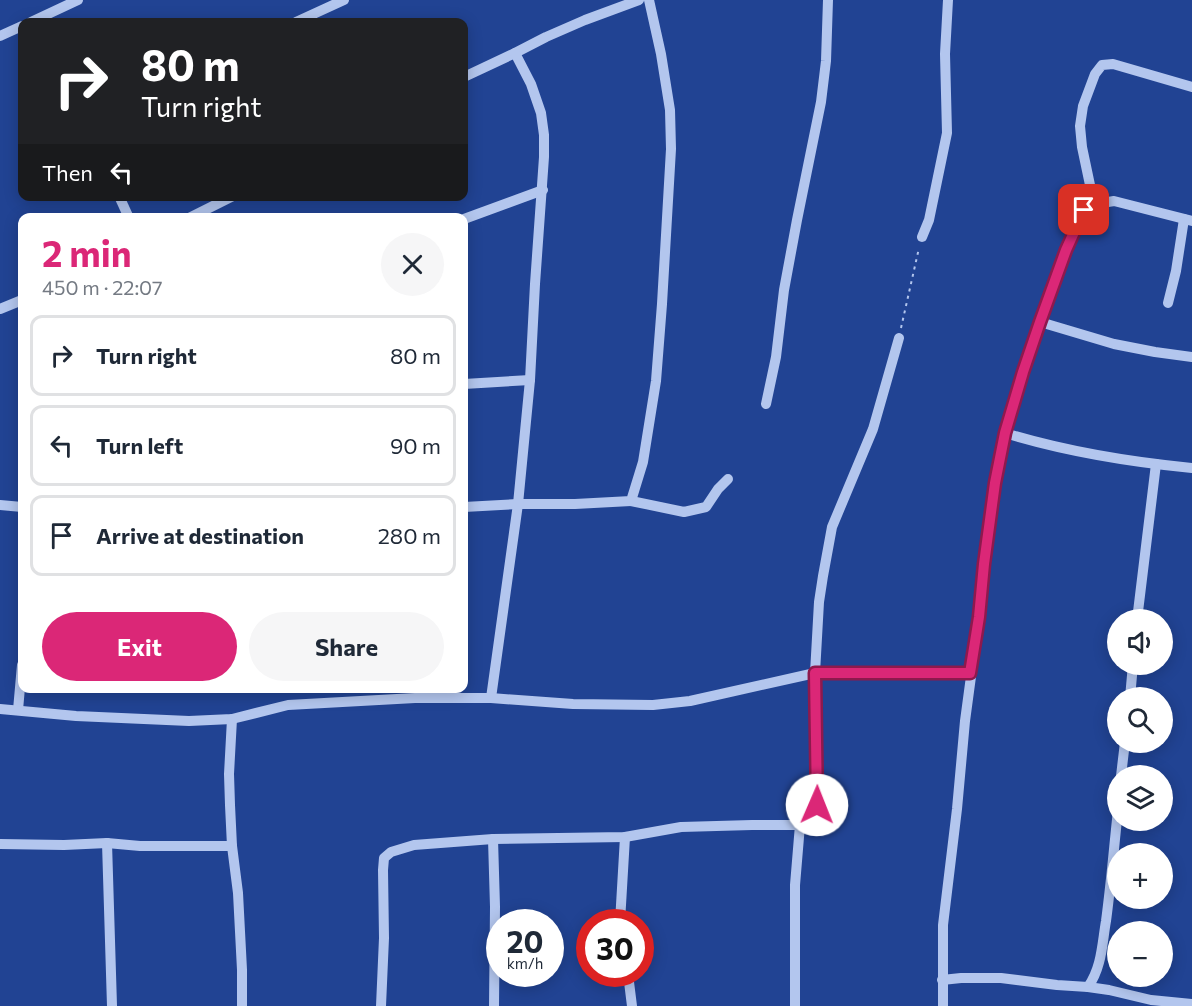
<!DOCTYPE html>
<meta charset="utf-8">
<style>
:root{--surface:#fff;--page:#f6f6f7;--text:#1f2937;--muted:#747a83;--line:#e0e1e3;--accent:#db2777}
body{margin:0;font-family:Commissioner,sans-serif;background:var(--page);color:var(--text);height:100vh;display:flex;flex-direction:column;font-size:22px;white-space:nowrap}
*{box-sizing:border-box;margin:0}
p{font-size:20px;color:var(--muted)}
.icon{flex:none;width:33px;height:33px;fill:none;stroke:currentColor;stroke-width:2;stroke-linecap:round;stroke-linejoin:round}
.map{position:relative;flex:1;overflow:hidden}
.sheet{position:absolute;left:18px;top:213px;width:450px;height:480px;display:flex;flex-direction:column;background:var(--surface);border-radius:12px;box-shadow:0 3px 15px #0003}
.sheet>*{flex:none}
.guide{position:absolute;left:18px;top:18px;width:450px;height:183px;border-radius:12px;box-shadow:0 3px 15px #0003;background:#202124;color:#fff;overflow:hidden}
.buttons{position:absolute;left:1107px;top:609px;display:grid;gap:12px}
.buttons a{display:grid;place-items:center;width:66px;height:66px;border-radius:50%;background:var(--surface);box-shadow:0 3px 15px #0003;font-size:30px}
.speed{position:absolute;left:486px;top:909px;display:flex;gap:12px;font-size:30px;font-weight:700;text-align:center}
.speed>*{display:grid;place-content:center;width:78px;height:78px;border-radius:50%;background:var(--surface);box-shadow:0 3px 15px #0003;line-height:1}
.speed small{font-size:15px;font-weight:400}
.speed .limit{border:9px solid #d22;background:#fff;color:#111}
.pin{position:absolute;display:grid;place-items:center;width:51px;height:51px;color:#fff;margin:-26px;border-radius:12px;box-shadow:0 3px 9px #0006}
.me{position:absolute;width:66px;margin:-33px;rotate:1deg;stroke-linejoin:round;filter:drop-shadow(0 0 4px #0008)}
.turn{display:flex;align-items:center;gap:21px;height:126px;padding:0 24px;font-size:27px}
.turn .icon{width:78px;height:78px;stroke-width:2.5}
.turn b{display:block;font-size:42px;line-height:51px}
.then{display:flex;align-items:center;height:57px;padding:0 24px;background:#0003;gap:12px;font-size:22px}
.round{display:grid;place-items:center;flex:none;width:63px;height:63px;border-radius:32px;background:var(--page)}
.overview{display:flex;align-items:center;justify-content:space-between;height:102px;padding:0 24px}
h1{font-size:36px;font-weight:700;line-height:45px;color:var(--accent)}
.cta{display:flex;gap:12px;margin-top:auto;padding:12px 24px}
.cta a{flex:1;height:69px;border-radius:36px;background:var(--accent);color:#fff;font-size:24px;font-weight:700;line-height:69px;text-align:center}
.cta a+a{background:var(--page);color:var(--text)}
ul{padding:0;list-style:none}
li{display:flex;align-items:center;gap:18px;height:81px;margin:0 12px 9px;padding:0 12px;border:3px solid var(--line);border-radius:12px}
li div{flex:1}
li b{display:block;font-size:22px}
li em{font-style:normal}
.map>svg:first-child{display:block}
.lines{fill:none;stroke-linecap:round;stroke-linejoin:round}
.path{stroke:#b3c6ee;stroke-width:2;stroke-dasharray:3 4.5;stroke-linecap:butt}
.minor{stroke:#b3c6ee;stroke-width:10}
.route-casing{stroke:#8e194d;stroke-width:15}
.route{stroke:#db2777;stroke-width:10}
</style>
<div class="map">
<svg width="1192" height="1006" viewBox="0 0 1192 1006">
<rect width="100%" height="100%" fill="#214393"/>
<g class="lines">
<polyline class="path" points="901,328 919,248"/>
<g class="minor">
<polyline points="31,22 78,0"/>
<polyline points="296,22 344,0"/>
<polyline points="0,36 22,26"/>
<polyline points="464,77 515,53 546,37 585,20 639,0"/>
<polyline points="119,196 129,218"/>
<polyline points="1094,204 1082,147 1080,126 1083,106 1095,74 1102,65 1113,64 1192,87"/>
<polyline points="189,218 233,196"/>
<polyline points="464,219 543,190"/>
<polyline points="922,237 929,220 947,133 945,54 948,0"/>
<polyline points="1168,303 1176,271 1184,219"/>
<polyline points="0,309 22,300"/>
<polyline points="1040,322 1114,344 1155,352 1192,357"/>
<polyline points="464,384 530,380"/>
<polyline points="766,404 776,357 784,290 797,220 821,102 826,61 828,0"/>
<path d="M1005,433C1064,451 1130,462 1192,468"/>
<polyline points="631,501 684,512 706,507 718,489 728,479"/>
<polyline points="0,505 22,507"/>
<polyline points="464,507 518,504 575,504 631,501 643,462 656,381 662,304 671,149 670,110 661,54 649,0"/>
<polyline points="1137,620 1156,464"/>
<polyline points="491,698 518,504 530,380 535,284 544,157 544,135 541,113 531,84 515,53"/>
<polyline points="1130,698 1133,664"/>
<polyline points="0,709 76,716 189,721 232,719 288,705 415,698 491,698 573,704 653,705 690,701 815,673 971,673"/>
<polyline points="18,710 22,665"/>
<polyline points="232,719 229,774 230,805 232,846 238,893 242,970 242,1006"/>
<polyline points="1121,776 1125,742"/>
<polyline points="493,839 495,907 494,1006"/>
<polyline points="107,843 112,1006"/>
<polyline points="0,844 64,845 107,843 140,846 232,846"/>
<polyline points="620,922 625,837"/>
<polyline points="628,974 632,1006"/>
<polyline points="942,980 961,978 1001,978 1057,985 1088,987 1109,990 1151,1000 1192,1004"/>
<path d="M1088,987C1102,967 1102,944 1106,921C1111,884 1114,847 1118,810"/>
<polyline points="381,1006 384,938 383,870 384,858 391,852 414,845 493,839 625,837 681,827 752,825 800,825 811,821 816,816 817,805 815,673 819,602 823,576 832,527 873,429 899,338"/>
<polyline points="795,1006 795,885 800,825"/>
<polyline points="943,1006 943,925 957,809 965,721 979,617 984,564 1000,457 1005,433 1023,372 1066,250 1084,210 1090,205 1114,201 1192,221"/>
</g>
</g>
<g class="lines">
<g class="route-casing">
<polyline id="route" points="817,805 815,673 970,673 979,617 984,564 995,483 1005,433 1023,372 1040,322 1066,250 1084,210"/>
</g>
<use href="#route" class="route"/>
</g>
</svg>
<div class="buttons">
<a><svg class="icon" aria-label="sound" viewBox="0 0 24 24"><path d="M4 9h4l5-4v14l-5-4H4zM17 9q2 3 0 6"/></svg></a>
<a><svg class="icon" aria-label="search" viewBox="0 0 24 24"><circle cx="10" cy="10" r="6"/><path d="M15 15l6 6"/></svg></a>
<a><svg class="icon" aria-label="layers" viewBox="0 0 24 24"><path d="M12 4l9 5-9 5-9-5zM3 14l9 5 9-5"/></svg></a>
<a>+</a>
<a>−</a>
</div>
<div class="speed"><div>20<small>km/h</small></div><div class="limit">30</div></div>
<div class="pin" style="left:1084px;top:210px;background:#d93025"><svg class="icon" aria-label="arrive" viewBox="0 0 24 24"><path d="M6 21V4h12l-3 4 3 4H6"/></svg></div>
<svg class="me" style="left:817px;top:805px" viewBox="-20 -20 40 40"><circle r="19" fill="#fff"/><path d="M0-13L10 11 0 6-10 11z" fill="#db2777"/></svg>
<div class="guide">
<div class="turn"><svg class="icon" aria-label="right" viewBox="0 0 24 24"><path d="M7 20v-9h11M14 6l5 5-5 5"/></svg><div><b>80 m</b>Turn right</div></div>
<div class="then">Then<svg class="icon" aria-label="left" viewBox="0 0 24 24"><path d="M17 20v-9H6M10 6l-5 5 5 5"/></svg></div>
</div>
<section class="sheet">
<div class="overview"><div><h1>2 min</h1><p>450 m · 22:07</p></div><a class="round"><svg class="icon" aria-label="close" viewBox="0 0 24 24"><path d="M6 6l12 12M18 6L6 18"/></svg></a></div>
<ul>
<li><svg class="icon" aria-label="right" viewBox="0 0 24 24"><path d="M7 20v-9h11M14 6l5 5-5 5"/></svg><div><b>Turn right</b></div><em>80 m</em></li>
<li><svg class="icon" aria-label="left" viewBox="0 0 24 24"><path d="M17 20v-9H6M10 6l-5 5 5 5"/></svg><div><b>Turn left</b></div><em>90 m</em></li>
<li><svg class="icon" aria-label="arrive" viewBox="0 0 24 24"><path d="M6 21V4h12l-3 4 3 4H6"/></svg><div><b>Arrive at destination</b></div><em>280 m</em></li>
</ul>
<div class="cta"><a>Exit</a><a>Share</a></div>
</section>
</div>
